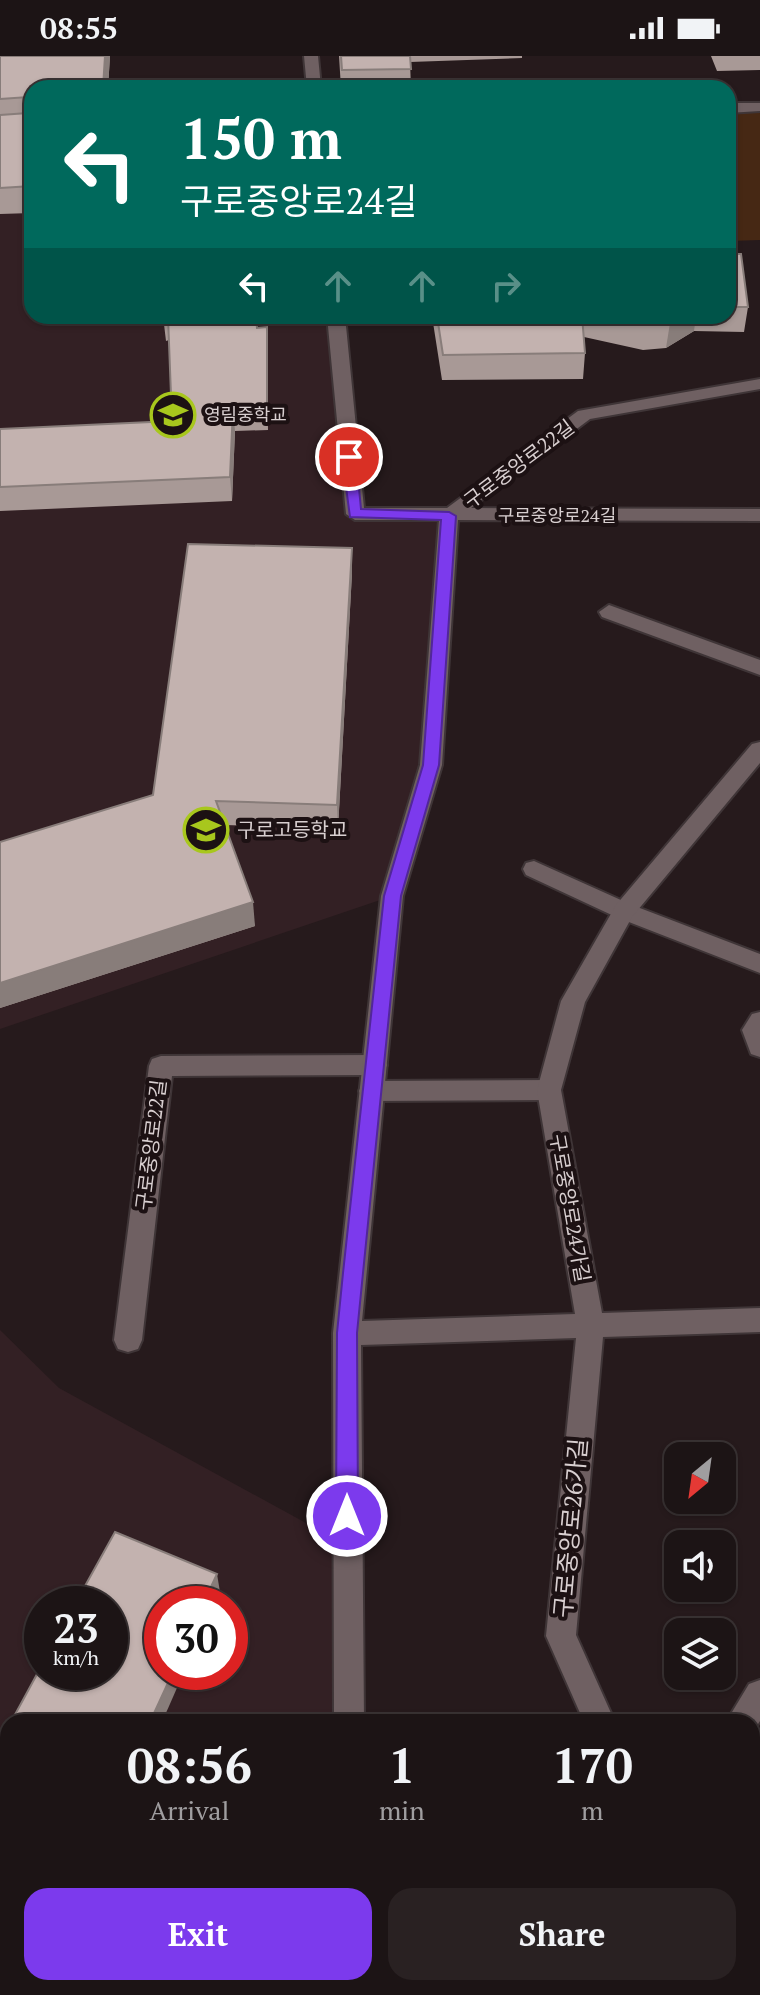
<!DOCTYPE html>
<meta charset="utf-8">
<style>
:root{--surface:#1c1415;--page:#292122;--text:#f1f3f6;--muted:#a09ea0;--line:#3a3334;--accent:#7c3aed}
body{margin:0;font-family:"PT Serif","Noto Sans KR",serif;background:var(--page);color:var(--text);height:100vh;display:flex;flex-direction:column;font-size:30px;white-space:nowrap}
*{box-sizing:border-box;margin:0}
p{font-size:26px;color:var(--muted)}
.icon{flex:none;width:44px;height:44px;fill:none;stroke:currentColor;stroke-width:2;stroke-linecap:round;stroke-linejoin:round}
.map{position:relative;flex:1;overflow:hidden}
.panel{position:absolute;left:0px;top:1658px;width:760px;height:282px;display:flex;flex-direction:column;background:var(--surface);border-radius:24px 24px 0 0;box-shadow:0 2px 6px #0004,0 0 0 2px var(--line)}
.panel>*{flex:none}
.hud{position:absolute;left:24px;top:24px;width:712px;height:244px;border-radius:24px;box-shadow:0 2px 6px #0004,0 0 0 2px var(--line);background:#00695c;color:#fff;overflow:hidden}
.needle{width:52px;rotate:209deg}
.fabs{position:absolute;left:664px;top:1386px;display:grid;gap:16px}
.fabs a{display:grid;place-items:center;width:72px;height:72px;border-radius:16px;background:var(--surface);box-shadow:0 2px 6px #0004,0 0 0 2px var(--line);font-size:40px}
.speed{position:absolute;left:24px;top:1530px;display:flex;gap:16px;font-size:40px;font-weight:700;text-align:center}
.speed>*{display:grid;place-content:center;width:104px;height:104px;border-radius:50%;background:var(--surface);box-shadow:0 2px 6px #0004,0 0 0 2px var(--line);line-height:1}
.speed small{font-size:20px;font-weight:400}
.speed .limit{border:12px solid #d22;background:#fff;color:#111}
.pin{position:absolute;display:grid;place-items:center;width:68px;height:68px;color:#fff;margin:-34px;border:4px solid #fff;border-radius:50%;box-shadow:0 2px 8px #0007}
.me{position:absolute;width:88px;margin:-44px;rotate:0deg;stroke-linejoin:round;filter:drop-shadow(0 0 6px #0008)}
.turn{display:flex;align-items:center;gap:28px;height:168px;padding:0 24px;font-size:36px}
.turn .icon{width:104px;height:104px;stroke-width:2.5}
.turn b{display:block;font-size:56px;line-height:68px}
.lanes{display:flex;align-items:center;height:76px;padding:0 24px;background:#0003;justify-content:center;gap:40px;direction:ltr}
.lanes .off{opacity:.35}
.eta{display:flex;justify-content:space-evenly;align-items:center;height:136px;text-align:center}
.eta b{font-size:48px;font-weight:600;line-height:56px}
.cta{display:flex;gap:16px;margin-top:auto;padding:16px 24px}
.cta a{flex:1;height:92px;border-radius:24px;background:var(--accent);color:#fff;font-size:32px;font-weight:600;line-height:92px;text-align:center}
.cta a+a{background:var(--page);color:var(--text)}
.status{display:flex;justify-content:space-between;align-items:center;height:56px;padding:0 40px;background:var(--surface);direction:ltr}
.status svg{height:22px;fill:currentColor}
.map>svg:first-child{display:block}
.built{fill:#332024;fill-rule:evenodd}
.green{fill:#462814}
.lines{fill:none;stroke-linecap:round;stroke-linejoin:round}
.lane-casing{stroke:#3f3537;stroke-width:4}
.street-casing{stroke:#3f3537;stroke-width:4}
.lane{fill:#6f6062;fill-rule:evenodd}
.street{fill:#6f6062;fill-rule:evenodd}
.wall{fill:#a89996}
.shaded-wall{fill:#887d7a}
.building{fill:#c3b2af;stroke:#887d7a;stroke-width:2}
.route{fill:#7c3aed;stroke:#51269a;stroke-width:2}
.labels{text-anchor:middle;stroke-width:8;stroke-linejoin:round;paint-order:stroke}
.far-poi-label{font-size:18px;fill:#d8cfd0;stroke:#1c1113;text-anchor:start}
.far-street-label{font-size:18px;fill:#d8cfd0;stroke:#1c1113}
.street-label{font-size:20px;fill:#d8cfd0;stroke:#1c1113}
.poi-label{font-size:20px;fill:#d8cfd0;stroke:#1c1113;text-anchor:start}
.near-street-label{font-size:24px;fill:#d8cfd0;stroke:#1c1113}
</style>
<div class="status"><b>08:55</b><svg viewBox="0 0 49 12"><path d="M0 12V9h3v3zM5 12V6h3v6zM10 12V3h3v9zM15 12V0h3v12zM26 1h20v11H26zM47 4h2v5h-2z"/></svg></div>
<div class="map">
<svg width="760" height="1939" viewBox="0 0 760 1939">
<rect width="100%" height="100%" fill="#261a1c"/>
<g class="built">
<polygon points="32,75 32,260 336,260 355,457 449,460 431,709 392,840 0,973 0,77"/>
<path d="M0,1274L59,1332L348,1490L349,1666H8V1932H350V1939H0ZM42,1548H110V1616H42ZM162,1548H230V1616H162Z"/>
</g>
<polygon class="green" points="760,51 760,184 728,185 728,52"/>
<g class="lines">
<g class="lane-casing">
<g id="lane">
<polygon points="609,549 760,604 760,619 602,561 599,556"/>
<polygon points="534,805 632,849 760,898 760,917 616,861 526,819 523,813 526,807"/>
<polygon points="375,999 384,1002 387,1009 384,1016 375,1019 172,1020 142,1284 138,1293 128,1296 118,1293 114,1284 149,1010 152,1003 161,1000"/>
<polygon points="549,1024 558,1027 561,1034 558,1041 549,1044 371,1045 362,1042 359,1035 362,1028 371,1025"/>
</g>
</g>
<g class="street-casing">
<g id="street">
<polygon points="304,0 318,0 321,32 307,32"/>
<polygon points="728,47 760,47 760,55 728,57"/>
<polygon points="327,260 345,260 364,452 447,452 578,355 760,323 760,333 590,363 471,452 760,453 760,465 458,464 442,709 403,840 362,1265 575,1258 537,1034 561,945 616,849 752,688 760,686 760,707 632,861 585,946 561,1034 602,1257 760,1252 760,1276 603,1281 576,1579 615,1666 584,1666 546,1580 576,1282 361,1289 364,1666 334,1666 333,1277 381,840 420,709 439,464 355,464 346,458"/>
<polygon points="760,956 760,1001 751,998 742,974 752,958"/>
<polygon points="760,1624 760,1665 752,1677 752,1666 726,1666 749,1628"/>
<rect x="333" y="1932" width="34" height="7"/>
<polygon points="658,1932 692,1932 695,1939 661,1939"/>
</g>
</g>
<use href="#lane" class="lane"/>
<use href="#street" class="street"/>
</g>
<g class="wall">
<polygon points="0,0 110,0 108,32 32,32 32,157 0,158"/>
<polygon points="339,0 522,0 522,2 410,6 411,32 341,32"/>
<polygon points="711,0 760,0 760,14 717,15"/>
<polygon points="728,198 748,251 744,276 694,275 666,292 643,294 584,281 585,297 583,323 442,324 432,260 728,260"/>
<polygon points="163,260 257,272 267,271 268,374 235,375 232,445 0,455 0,373 172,365 169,284 166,285"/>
<polygon points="352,517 338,773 225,769 255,870 0,952 0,786 153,739"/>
</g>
<g class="shaded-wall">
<polygon points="105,0 110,0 108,32 103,32"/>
<polygon points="681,260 696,260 694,275 666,292 670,267"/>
<polygon points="267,271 268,295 268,374 267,350"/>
<polygon points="233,352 235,375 232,445 230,421"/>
<polygon points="352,492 352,517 338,773 337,749"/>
<polygon points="253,846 255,870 0,952 0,927"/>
<polygon points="217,1518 220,1536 214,1548 203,1548"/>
<polygon points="173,1616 184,1616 162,1666 150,1666"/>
<polygon points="30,1932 43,1932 40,1939 27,1939"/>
</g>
<g class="building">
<polygon points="0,0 105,0 103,32 32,32 32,130 0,132 0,59 28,57 31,54 28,41 0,43"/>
<polygon points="341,0 410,0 411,13 342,14"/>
<polygon points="728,198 741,198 748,251 728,251"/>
<polygon points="163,260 256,260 257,272 267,271 267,350 233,352 230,421 0,431 0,373 172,365 168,261 163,261"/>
<polygon points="437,260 582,260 585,297 443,299"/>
<polygon points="607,260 681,260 670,267 646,268"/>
<polygon points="188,488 352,492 337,749 216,745 253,846 0,927 0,786 153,739"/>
<polygon points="115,1476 217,1518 203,1548 162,1548 162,1616 173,1616 150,1666 11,1666 42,1609 42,1616 110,1616 110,1548 75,1548"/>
<polygon points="8,1671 8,1932 30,1932 27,1939 0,1939 0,1686"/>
</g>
<polygon class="route" points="349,397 356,401 361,453 449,456 456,460 439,709 401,840 363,1217 357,1277 358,1460 355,1467 347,1470 340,1467 336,1460 337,1277 343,1217 384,840 423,709 441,464 350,461 342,401"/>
<defs>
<g id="school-ring" transform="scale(2.3)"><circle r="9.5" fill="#1c1113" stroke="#a8c71d" stroke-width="1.5"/><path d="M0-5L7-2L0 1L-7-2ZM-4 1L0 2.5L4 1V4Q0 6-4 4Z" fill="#a8c71d"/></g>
</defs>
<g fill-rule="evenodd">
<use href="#school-ring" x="173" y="359"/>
<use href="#school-ring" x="206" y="774"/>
</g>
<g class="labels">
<g class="far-poi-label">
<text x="204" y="365">영림중학교</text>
</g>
<g class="far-street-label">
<text x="557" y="466">구로중앙로24길</text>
</g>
<g class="street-label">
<text transform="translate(519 408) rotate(-37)" y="7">구로중앙로22길</text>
<text transform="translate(151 1089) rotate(-83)" y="7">구로중앙로22길</text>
<text transform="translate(570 1152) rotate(80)" y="7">구로중앙로24가길</text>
</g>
<g class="poi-label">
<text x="237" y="781">구로고등학교</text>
</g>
<g class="near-street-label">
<text transform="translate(571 1472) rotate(-85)" y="8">구로중앙로26가길</text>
</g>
</g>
</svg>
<div class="fabs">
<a><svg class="needle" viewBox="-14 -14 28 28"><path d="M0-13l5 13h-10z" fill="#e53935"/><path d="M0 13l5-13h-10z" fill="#a09ea0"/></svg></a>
<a><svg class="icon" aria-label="sound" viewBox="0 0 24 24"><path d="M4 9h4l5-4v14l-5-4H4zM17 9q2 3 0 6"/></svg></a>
<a><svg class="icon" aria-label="layers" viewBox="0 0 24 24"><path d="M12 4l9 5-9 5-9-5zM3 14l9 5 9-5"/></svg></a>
</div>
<div class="speed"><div>23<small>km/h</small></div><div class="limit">30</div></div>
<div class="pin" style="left:349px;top:401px;background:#d93025"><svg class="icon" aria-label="arrive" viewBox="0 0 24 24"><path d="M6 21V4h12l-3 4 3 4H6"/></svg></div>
<svg class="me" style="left:347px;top:1460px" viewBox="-20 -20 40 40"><circle r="17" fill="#7c3aed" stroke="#fff" stroke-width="3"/><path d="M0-11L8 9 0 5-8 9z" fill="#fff"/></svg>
<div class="hud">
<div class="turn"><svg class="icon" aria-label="left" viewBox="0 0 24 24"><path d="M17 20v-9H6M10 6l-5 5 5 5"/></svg><div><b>150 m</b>구로중앙로24길</div></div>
<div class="lanes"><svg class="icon" aria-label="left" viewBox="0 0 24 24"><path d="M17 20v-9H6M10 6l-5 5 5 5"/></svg><svg class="icon off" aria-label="ahead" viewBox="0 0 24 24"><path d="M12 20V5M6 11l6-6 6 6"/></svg><svg class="icon off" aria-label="ahead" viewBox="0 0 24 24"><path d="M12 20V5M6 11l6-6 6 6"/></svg><svg class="icon off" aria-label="right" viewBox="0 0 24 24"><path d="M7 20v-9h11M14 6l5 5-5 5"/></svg></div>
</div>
<section class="panel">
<div class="eta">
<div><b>08:56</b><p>Arrival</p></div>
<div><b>1</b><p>min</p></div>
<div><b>170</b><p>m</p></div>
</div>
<div class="cta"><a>Exit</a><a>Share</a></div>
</section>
</div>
